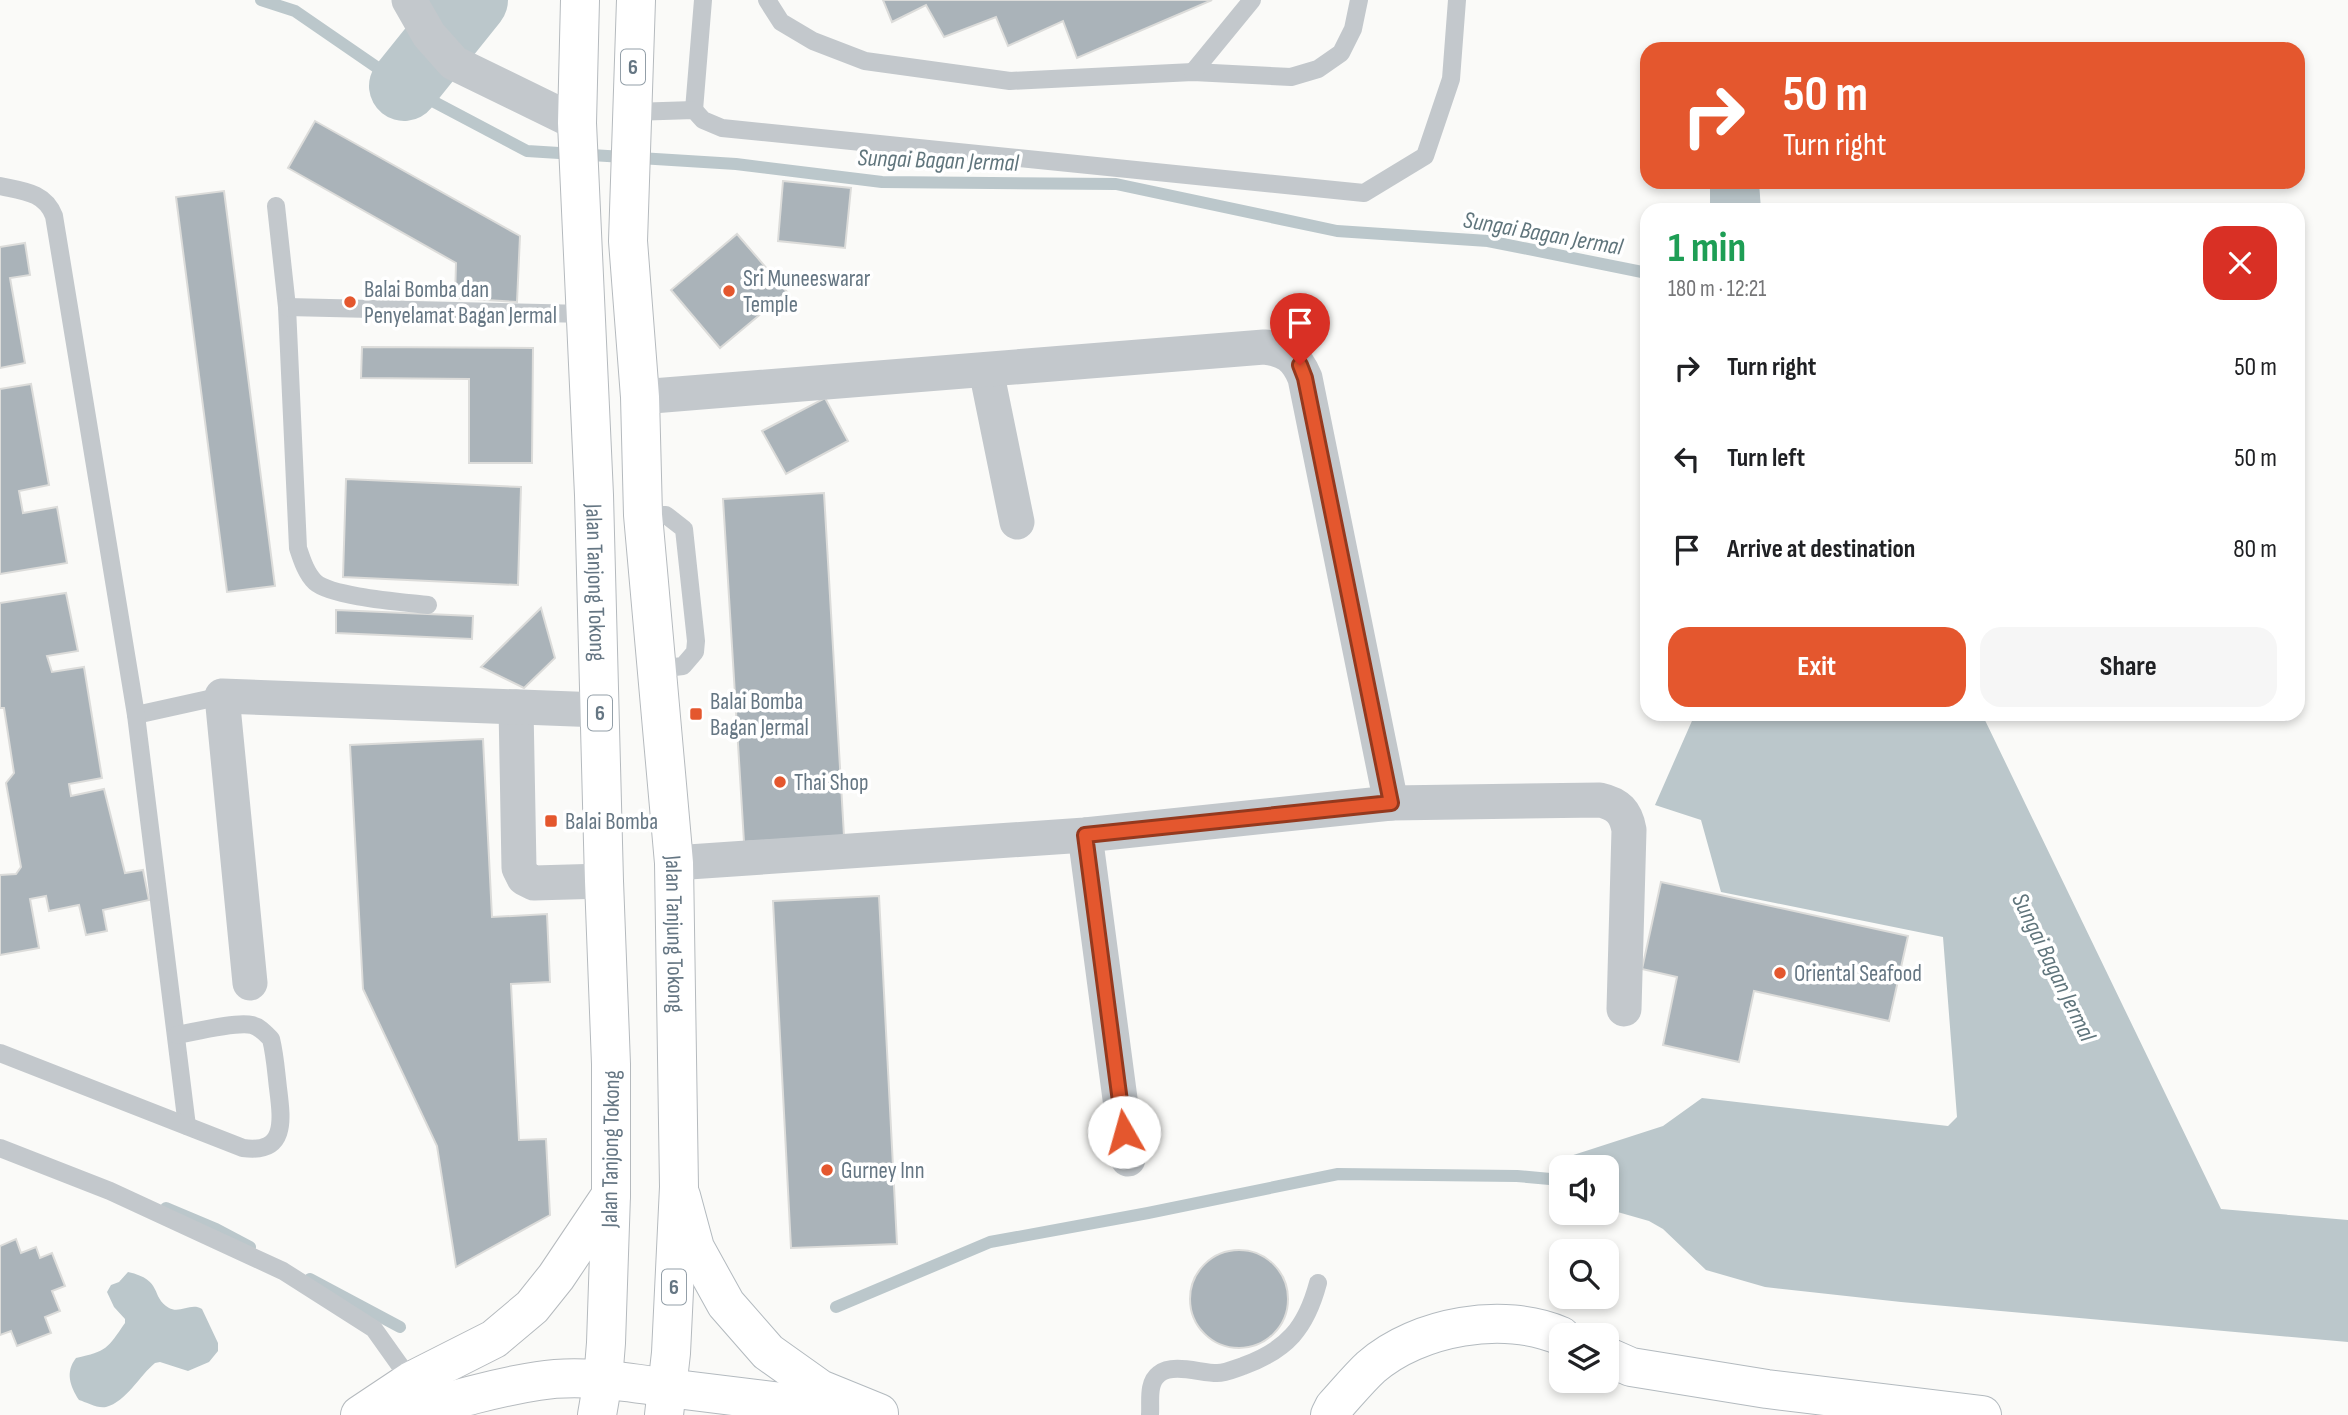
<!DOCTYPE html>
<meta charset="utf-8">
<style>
:root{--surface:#fff;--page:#f6f6f6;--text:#202124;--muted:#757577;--accent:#e4572e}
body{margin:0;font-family:"Sofia Sans Condensed",sans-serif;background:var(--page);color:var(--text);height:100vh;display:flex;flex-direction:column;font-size:26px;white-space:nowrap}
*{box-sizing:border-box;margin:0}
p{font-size:23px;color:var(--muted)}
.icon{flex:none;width:38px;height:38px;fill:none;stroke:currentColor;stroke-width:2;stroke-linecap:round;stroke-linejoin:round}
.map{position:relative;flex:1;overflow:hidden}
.panel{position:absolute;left:1640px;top:203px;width:665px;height:518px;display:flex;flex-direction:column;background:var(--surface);border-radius:21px;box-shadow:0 4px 10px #0003}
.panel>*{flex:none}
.guide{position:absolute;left:1640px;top:42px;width:665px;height:147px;border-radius:21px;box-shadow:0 4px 10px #0003;background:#e4572e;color:#fff;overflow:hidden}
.fabs{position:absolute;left:1549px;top:1155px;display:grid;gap:14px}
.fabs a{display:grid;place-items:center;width:70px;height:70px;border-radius:14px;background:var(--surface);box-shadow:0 4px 10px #0003;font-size:35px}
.pin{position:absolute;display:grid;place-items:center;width:60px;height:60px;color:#fff;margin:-72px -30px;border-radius:50% 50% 50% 0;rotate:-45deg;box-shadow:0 0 7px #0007}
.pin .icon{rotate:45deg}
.me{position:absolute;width:77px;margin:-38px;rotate:353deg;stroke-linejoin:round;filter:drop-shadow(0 0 5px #0008)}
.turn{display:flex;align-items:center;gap:24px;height:147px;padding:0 28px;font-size:32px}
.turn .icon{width:91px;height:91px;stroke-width:2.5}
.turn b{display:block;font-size:49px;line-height:60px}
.round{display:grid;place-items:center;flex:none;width:74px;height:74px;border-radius:21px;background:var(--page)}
.head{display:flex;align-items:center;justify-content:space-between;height:119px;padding:0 28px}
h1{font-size:42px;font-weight:700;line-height:52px;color:#1e9e55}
.action{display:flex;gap:14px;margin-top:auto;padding:14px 28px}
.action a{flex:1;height:80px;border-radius:21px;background:var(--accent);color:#fff;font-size:28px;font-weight:700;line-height:80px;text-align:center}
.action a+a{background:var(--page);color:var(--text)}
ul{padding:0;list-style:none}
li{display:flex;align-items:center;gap:21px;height:91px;padding:0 28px}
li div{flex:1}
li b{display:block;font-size:26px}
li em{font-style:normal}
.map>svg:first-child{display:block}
.water{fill:#bbc7cb}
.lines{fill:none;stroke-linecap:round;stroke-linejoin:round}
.stream{stroke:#bbc7cb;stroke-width:12}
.river{stroke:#bbc7cb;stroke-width:70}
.building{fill:#aab3b9;stroke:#dcdcda;stroke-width:2}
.secondary-casing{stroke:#b3babf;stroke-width:40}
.primary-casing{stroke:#b5babe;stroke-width:40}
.service{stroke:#c3c8cc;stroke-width:18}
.minor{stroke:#c3c8cc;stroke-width:35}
.secondary{stroke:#fff;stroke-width:38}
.primary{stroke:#fff;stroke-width:38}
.route-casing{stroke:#94391e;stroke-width:18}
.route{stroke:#e4572e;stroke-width:12}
.poi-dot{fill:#e4572e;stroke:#fff;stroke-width:2.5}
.labels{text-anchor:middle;stroke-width:7;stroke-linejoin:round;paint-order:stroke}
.shield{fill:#fff;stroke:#939fa8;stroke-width:2}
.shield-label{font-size:21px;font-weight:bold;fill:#657683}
.poi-label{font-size:23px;fill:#657683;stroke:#fff;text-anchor:start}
.street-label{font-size:23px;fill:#657683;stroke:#fff}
.water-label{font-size:24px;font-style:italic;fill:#60757c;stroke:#fff}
</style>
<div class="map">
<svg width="2348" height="1415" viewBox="0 0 2348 1415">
<rect width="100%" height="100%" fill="#fafaf8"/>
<g class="water">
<polygon points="1710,182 1759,182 1761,210 1710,210"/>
<polygon points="1695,714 1982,714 2221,1209 2348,1220 2348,1342 1901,1302 1765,1287 1706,1270 1663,1229 1649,1221 1607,1209 1606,1167 1561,1167 1561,1197 1556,1195 1561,1159 1663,1126 1702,1098 1948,1126 1957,1117 1943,937 1721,892 1701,820 1655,805"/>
<path d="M128,1272C164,1280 150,1297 169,1308C180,1314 191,1302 202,1309L218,1343V1351L209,1362L188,1371L160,1362L155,1363C140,1375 126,1402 106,1407C98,1409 86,1402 79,1400C70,1386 65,1372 76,1358C107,1351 107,1349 125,1323V1319L114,1307L107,1292L111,1285L119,1282Z"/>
</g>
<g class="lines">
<g class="stream">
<polyline points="261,0 295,11 404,86 527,151 736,164 882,182 1116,184 1337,231 1488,241 1647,273"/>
<polyline points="166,1208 216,1229 250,1247"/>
<polyline points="310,1279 400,1327"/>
<polyline points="836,1307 990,1242 1148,1213 1338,1174 1517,1176 1561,1180"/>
</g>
<polyline class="river" points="404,86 473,0"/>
</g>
<g class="building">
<polygon points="883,0 1212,0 1077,58 1063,21 1008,46 996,17 944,37 926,5 892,22"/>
<polygon points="315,121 520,236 517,302 455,298 456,263 288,168"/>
<polygon points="783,181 851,188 845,248 778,241"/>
<polygon points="224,191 275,586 227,592 176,197"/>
<polygon points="737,234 787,292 720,348 671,290"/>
<polygon points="25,243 30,275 10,278 25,363 0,368 0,247"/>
<polygon points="362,347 533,348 532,463 469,463 469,379 361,378"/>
<polygon points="31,384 49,485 19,491 23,513 57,507 67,563 0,574 0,389"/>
<polygon points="825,398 848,441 786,474 762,431"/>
<polygon points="346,479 521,487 518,585 343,577"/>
<polygon points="824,493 844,836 744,842 723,499"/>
<polygon points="66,593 78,651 47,656 52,672 84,667 102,778 69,784 71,796 104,789 125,873 143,870 149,900 103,910 107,931 86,935 79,905 49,911 46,896 30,899 39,948 0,955 0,875 16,874 21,867 6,783 14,773 4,708 0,708 0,603"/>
<polygon points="541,608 555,658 524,688 481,667"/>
<polygon points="336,610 473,616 472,639 336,633"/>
<polygon points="483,739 492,917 547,914 550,982 511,984 519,1140 546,1139 550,1215 456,1267 437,1146 363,989 350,745"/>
<polygon points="1661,882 1908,936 1889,1021 1754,991 1739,1062 1663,1045 1677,977 1642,969"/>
<polygon points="879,896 897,1244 791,1248 773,901"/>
<polygon points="16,1239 21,1253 36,1247 40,1258 52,1253 65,1286 52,1291 60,1311 45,1317 51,1333 17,1346 11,1331 0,1335 0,1246"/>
<circle cx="1239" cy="1299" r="49"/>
</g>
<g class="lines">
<g class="secondary-casing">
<g id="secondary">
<polyline points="681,1196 695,1248 726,1304 768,1352 820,1389 879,1413"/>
<polyline points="1606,1356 1631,1367 1767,1389 1982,1415"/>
<polyline points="668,1388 847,1410"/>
<path d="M1330,1415L1334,1407C1346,1394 1358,1379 1371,1367C1418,1326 1504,1311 1561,1336"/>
</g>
</g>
<g class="primary-casing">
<g id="primary">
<path id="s1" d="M580,0L577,123L594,495L604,881L611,1064V1195L606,1343L603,1380L597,1415"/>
<path id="s2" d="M636,0L628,241L640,397L643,515L674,863L679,1187L671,1353L664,1415"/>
<polyline points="360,1415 411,1381 494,1339 532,1307 556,1277 611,1195"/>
<path d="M402,1415C446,1402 492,1388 538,1381C581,1374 626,1382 668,1388"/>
</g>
</g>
<g class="service">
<polyline points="767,0 781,22 813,41 865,61 1010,81 1193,72 1291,77 1318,69 1341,53 1353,29 1359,0"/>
<polyline points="1193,72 1252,0"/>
<polyline points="694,110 703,0"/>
<polyline points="632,112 694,110 703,120 722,128 1364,193 1425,156 1451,79 1457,0"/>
<path d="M0,186C23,191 45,192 54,216L136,715L222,696"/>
<path d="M276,206L287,307L298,548C302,560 306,573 315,582C332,597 403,602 428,605"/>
<polyline points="287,307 586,314"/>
<polyline points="643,515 666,515 684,529 696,641 695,652 683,666 657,669"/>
<polyline points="136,715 187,1126"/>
<path d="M0,1053L243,1148C287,1154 282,1120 278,1088C276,1071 275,1055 271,1039C265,1033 260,1027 252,1025C237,1021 194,1032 177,1035"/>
<polyline points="0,1148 110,1191 283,1271 374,1329 411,1381"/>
<path d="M1150,1415C1151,1402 1147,1383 1159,1374C1173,1363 1200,1373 1217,1373C1226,1373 1234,1369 1243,1366C1287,1350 1306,1328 1318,1283"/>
</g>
<g class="minor">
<polyline points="409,0 429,35 454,63 577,123"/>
<polyline points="986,370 1017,522"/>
<path d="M640,397L1264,347C1286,349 1297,358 1305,378L1391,803"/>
<polyline points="516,707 519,868 524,878 534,883 604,881"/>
<polyline points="1085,835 1128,1159"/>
<path d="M674,863L1085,835L1391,803L1600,800C1618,804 1626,812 1629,830L1624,1009"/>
<polyline points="250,983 222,696 600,710"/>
</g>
<use href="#secondary" class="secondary"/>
<use href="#primary" class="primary"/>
</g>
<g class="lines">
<g class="route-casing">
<polyline id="route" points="1124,1132 1085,835 1391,803 1305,378 1300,365"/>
</g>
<use href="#route" class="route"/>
</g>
<g class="poi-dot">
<circle cx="729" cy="291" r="7"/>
<circle cx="350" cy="302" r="7"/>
<rect x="689" y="707" width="14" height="14" rx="3.5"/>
<circle cx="780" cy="782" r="7"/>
<rect x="544" y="814" width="14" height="14" rx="3.5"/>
<circle cx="1780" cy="973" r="7"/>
<circle cx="827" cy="1170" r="7"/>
</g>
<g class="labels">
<g class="shield">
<rect x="621" y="49.5" width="24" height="35" rx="5"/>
<rect x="588" y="695.5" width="24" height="35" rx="5"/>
<rect x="662" y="1269.5" width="24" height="35" rx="5"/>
</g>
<g class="shield-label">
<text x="633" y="74">6</text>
<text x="600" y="720">6</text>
<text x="674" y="1294">6</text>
</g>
<g class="poi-label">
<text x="743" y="286">Sri Muneeswarar<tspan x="743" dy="26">Temple</tspan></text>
<text x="364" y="297">Balai Bomba dan<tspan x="364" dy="26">Penyelamat Bagan Jermal</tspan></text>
<text x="710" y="709">Balai Bomba<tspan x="710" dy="26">Bagan Jermal</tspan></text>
<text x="794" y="790">Thai Shop</text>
<text x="565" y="829">Balai Bomba</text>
<text x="1794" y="981">Oriental Seafood</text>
<text x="841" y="1178">Gurney Inn</text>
</g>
<g class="street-label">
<text dy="8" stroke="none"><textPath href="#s1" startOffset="583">Jalan Tanjong Tokong</textPath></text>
<text dy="8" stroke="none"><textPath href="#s2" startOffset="936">Jalan Tanjung Tokong</textPath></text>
<text transform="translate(610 1149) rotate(-89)" y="8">Jalan Tanjong Tokong</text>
</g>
<g class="water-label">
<text transform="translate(938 160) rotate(2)" y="8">Sungai Bagan Jermal</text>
<text transform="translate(1543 233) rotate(10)" y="8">Sungai Bagan Jermal</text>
<text transform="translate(2054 967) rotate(64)" y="8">Sungai Bagan Jermal</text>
</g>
</g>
</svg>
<div class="fabs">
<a><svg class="icon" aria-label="sound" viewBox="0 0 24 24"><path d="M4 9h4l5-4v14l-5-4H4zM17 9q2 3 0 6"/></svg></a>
<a><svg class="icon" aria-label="search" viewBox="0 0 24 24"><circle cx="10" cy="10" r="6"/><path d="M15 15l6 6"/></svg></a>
<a><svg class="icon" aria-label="layers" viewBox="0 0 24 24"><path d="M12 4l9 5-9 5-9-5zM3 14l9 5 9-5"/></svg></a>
</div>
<div class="pin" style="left:1300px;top:365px;background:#d93025"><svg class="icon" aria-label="arrive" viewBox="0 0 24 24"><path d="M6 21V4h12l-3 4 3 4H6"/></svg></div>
<svg class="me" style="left:1124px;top:1132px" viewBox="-20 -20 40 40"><circle r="19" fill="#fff"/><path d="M0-13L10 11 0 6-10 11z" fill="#e4572e"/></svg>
<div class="guide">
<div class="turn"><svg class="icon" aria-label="right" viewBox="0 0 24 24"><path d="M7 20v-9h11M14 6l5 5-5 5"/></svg><div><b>50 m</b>Turn right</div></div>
</div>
<section class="panel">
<div class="head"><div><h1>1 min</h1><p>180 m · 12:21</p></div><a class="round" style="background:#d93025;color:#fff"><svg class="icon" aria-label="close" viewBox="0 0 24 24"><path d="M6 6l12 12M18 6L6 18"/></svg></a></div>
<ul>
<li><svg class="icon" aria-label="right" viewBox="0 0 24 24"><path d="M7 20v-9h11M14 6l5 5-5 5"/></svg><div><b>Turn right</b></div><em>50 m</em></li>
<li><svg class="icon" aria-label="left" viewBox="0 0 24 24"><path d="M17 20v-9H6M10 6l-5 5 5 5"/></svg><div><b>Turn left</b></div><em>50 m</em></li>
<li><svg class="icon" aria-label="arrive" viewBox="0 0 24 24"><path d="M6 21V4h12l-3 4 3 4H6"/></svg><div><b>Arrive at destination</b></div><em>80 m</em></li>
</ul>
<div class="action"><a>Exit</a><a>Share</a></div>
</section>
</div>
